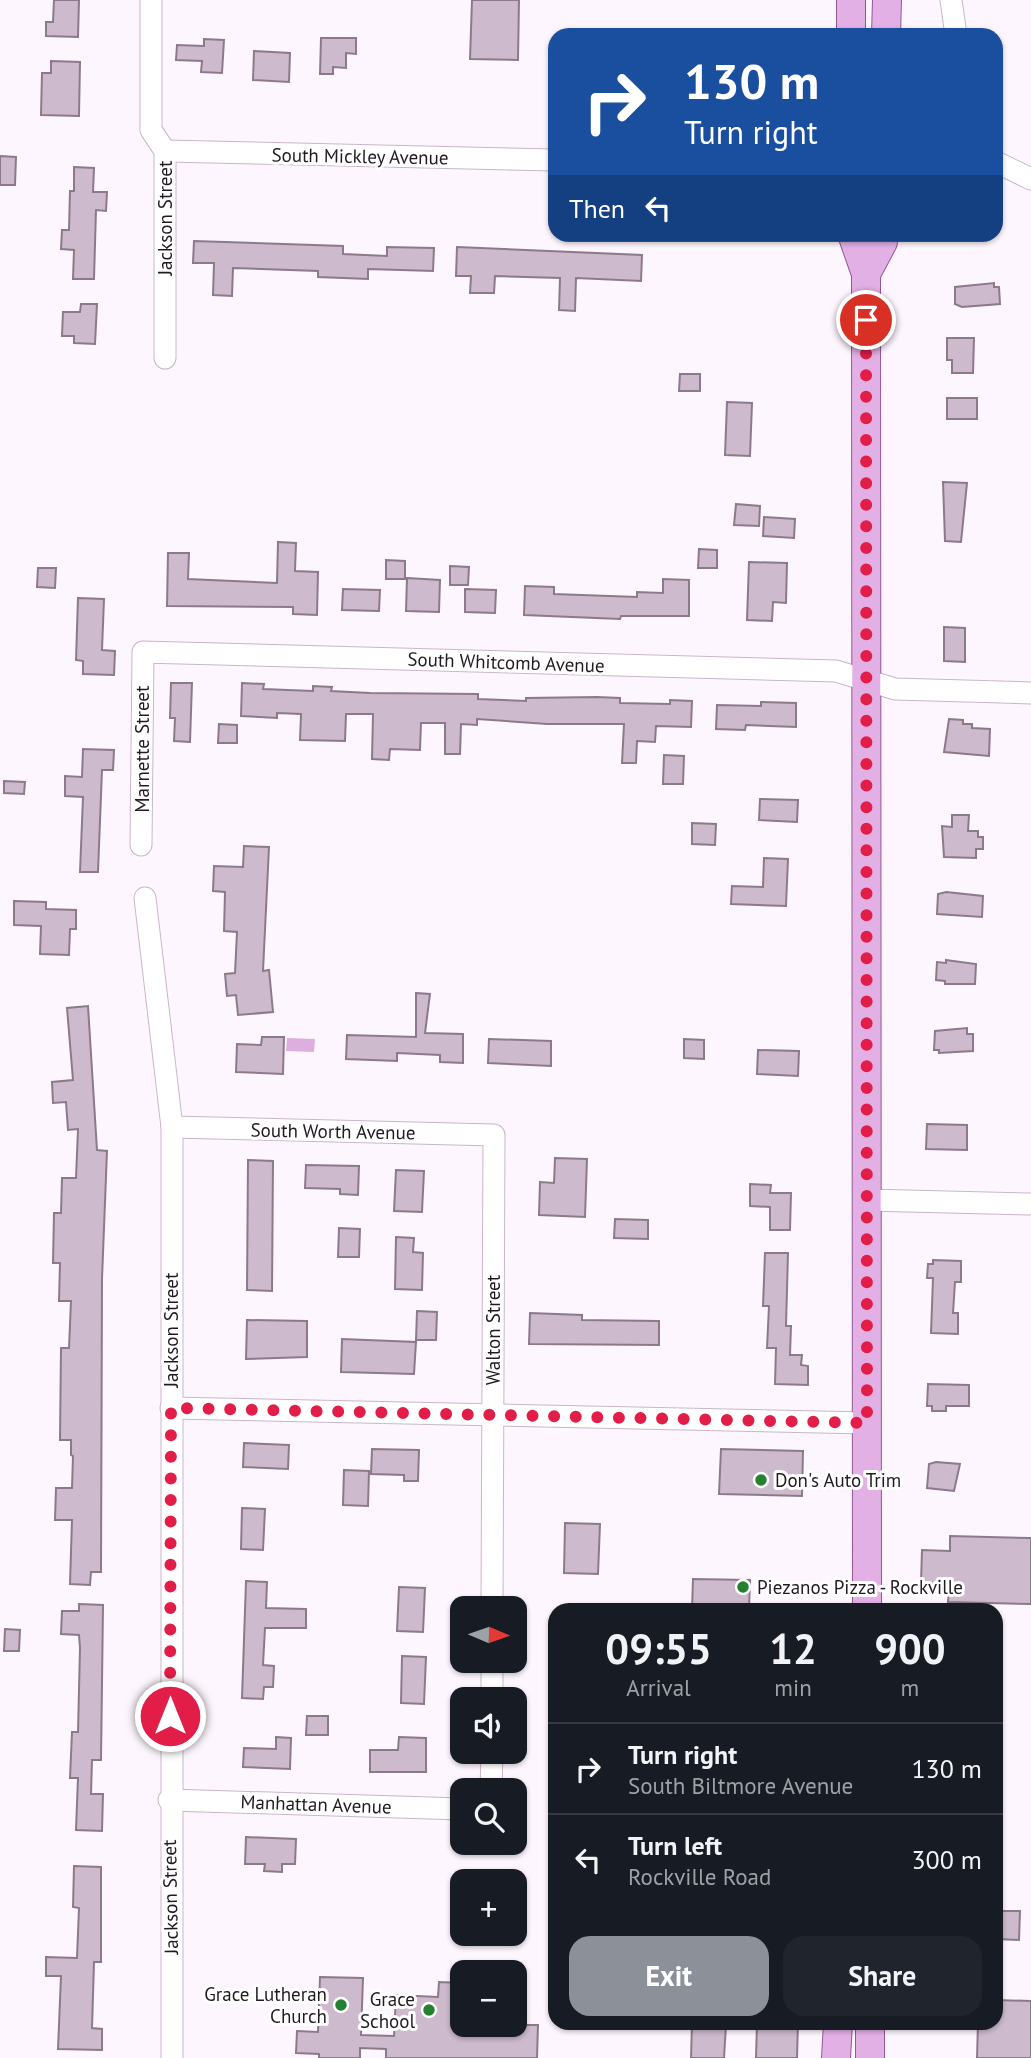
<!DOCTYPE html>
<meta charset="utf-8">
<style>
:root{--surface:#171b24;--page:#20242c;--text:#f1f3f6;--muted:#9ea1a6;--line:#363941;--accent:#8c9099}
body{margin:0;font-family:"PT Sans",sans-serif;background:var(--page);color:var(--text);height:100vh;display:flex;flex-direction:column;font-size:26px;white-space:nowrap}
*{box-sizing:border-box;margin:0}
p{font-size:23px;color:var(--muted)}
.icon{flex:none;width:38px;height:38px;fill:none;stroke:currentColor;stroke-width:2;stroke-linecap:round;stroke-linejoin:round}
.map{position:relative;flex:1;overflow:hidden}
.side{position:absolute;left:548px;top:1603px;width:455px;height:427px;display:flex;flex-direction:column;background:var(--surface);border-radius:21px;box-shadow:0 2px 5px #0004}
.side>*{flex:none}
.hud{position:absolute;left:548px;top:28px;width:455px;height:214px;border-radius:21px;box-shadow:0 2px 5px #0004;background:#1a4fa0;color:#fff;overflow:hidden}
.needle{width:46px;rotate:92deg}
.buttons{position:absolute;left:450px;top:1596px;display:grid;gap:14px}
.buttons a{display:grid;place-items:center;width:77px;height:77px;border-radius:14px;background:var(--surface);box-shadow:0 2px 5px #0004;font-size:35px}
.pin{position:absolute;display:grid;place-items:center;width:60px;height:60px;color:#fff;margin:-30px;border:4px solid #fff;border-radius:50%;box-shadow:0 2px 7px #0007}
.me{position:absolute;width:77px;margin:-38px;rotate:0deg;stroke-linejoin:round;filter:drop-shadow(0 0 5px #0008)}
.turn{display:flex;align-items:center;gap:24px;height:147px;padding:0 21px;font-size:32px}
.turn .icon{width:91px;height:91px;stroke-width:2.5}
.turn b{display:block;font-size:49px;line-height:60px}
.then{display:flex;align-items:center;height:66px;padding:0 21px;background:#0003;gap:14px;font-size:26px}
.eta{display:flex;justify-content:space-evenly;align-items:center;height:119px;text-align:center}
.eta b{font-size:42px;font-weight:700;line-height:49px}
.button{display:flex;gap:14px;margin-top:auto;padding:14px 21px}
.button a{flex:1;height:80px;border-radius:21px;background:var(--accent);color:#fff;font-size:28px;font-weight:700;line-height:80px;text-align:center}
.button a+a{background:var(--page);color:var(--text)}
ul{padding:0;list-style:none}
li{display:flex;align-items:center;gap:21px;height:91px;padding:0 21px;border-top:2px solid var(--line)}
li div{flex:1}
li b{display:block;font-size:26px}
li em{font-style:normal}
.map>svg:first-child{display:block}
.water{fill:#ddafde}
.building{fill:#cdbacd;stroke:#8c7a8c;stroke-width:2}
.lines{fill:none;stroke-linecap:round;stroke-linejoin:round}
.minor-casing{stroke:#c9b6c9;stroke-width:23}
.major-casing{stroke:#935995;stroke-width:30}
.minor{stroke:#fff;stroke-width:21}
.major{stroke:#e3b0e5;stroke-width:28}
.route{stroke:#e11d48;stroke-width:12;stroke-dasharray:0 21.6}
.poi-dot{fill:#248132;stroke:#fff;stroke-width:2.5}
.labels{text-anchor:middle;stroke-width:6;stroke-linejoin:round;paint-order:stroke}
.street-label{font-size:19px;fill:#211a21;stroke:#fff}
.poi-label{font-size:19px;fill:#211a21;stroke:#fff;text-anchor:start}
</style>
<div class="map">
<svg width="1031" height="2058" viewBox="0 0 1031 2058">
<rect width="100%" height="100%" fill="#fef6fe"/>
<polygon class="water" points="287,1038 315,1039 314,1052 286,1051"/>
<g class="building">
<polygon points="54,0 79,0 78,37 46,36 46,22 53,22"/>
<polygon points="472,0 519,0 518,60 470,59"/>
<polygon points="321,38 356,38 356,54 346,53 346,68 333,67 333,74 320,74"/>
<polygon points="204,39 224,40 222,73 201,72 202,61 176,60 177,45 204,46"/>
<polygon points="254,51 290,53 289,82 253,80"/>
<polygon points="51,61 80,62 79,116 41,115 42,73 51,73"/>
<polygon points="0,156 16,157 15,185 0,185"/>
<polygon points="74,167 94,168 93,192 107,192 106,211 96,210 94,279 73,279 74,250 61,249 62,230 69,230 70,191 74,191"/>
<polygon points="194,241 343,246 343,254 387,256 387,247 434,248 433,271 368,269 368,279 318,277 318,271 233,268 232,296 213,295 214,263 193,263"/>
<polygon points="457,247 642,255 641,281 576,278 575,311 559,310 560,278 495,276 494,293 470,293 471,276 456,276"/>
<polygon points="994,283 994,287 999,287 1000,304 962,307 955,304 955,287"/>
<polygon points="81,304 97,304 95,344 74,343 74,336 62,336 63,312 80,312"/>
<polygon points="947,338 974,338 973,373 952,373 952,360 947,360"/>
<polygon points="680,374 700,374 700,391 679,391"/>
<rect x="947" y="398" width="30" height="21"/>
<polygon points="727,402 752,403 750,456 725,455"/>
<polygon points="943,482 967,483 961,542 945,541"/>
<polygon points="736,504 760,506 759,526 734,525"/>
<polygon points="764,517 795,519 794,538 763,536"/>
<polygon points="278,542 296,543 295,571 318,572 317,615 293,614 293,607 167,606 168,553 189,553 188,579 277,583"/>
<polygon points="699,549 717,550 717,568 698,568"/>
<polygon points="386,560 405,561 405,579 386,579"/>
<polygon points="749,562 787,563 786,603 773,602 772,621 747,620"/>
<polygon points="450,566 469,567 468,585 450,585"/>
<polygon points="38,568 56,568 55,588 37,587"/>
<polygon points="407,578 440,580 439,612 406,611"/>
<polygon points="663,579 689,580 689,616 621,616 620,619 524,615 525,586 554,587 554,594 637,597 637,592 663,593"/>
<polygon points="343,589 380,590 379,611 342,610"/>
<polygon points="465,589 496,590 495,613 465,612"/>
<polygon points="78,598 104,599 102,650 115,651 114,675 83,674 83,661 76,660"/>
<polygon points="944,627 965,628 965,662 944,661"/>
<polygon points="171,683 192,683 190,742 174,741 175,718 170,718"/>
<polygon points="242,683 264,684 263,689 313,691 313,686 332,687 331,691 370,693 478,694 478,699 526,701 526,698 597,697 620,698 620,703 670,704 670,700 692,701 691,727 656,726 655,742 637,741 636,763 622,763 624,724 547,724 477,719 477,725 461,724 460,754 445,754 445,723 421,723 420,750 390,749 389,760 372,759 373,714 346,714 345,741 300,740 301,714 277,713 277,718 241,716"/>
<polygon points="761,702 796,703 796,727 746,725 745,730 716,729 717,705 761,706"/>
<polygon points="949,719 963,720 963,724 972,724 972,728 990,729 989,756 944,752"/>
<polygon points="219,724 237,725 237,743 218,743"/>
<polygon points="83,749 114,750 113,770 102,770 98,872 80,872 83,797 65,796 65,776 82,777"/>
<polygon points="664,755 684,756 683,784 663,784"/>
<polygon points="4,781 25,782 24,794 4,793"/>
<polygon points="760,799 798,800 797,822 759,820"/>
<polygon points="952,815 969,815 968,831 978,831 978,837 983,837 983,849 976,849 976,858 944,857 942,826 952,827"/>
<polygon points="692,823 716,824 715,845 692,844"/>
<polygon points="244,846 269,847 263,971 269,970 273,1012 238,1015 236,995 227,996 225,974 235,973 237,932 224,931 225,892 213,891 214,866 243,867"/>
<polygon points="764,858 788,859 786,906 731,904 732,886 763,887"/>
<polygon points="946,892 983,896 982,917 937,914 938,894"/>
<polygon points="14,901 46,902 46,909 76,910 76,929 70,929 69,955 40,954 41,926 14,925"/>
<polygon points="946,960 976,964 975,984 945,984 945,981 936,980 937,962 946,963"/>
<polygon points="416,993 430,994 425,1033 463,1034 463,1063 440,1062 440,1055 397,1053 397,1061 346,1059 347,1035 416,1037"/>
<polygon points="88,1006 97,1150 107,1151 102,1279 101,1572 91,1572 90,1585 70,1584 72,1520 55,1520 56,1488 72,1488 73,1456 71,1455 71,1440 60,1440 61,1348 69,1348 71,1301 59,1301 60,1263 53,1263 54,1213 61,1213 62,1178 76,1178 78,1129 68,1130 66,1102 53,1103 52,1082 73,1080 67,1008"/>
<polygon points="967,1028 967,1034 973,1034 973,1051 939,1053 939,1050 934,1050 935,1031"/>
<polygon points="262,1037 284,1037 283,1074 236,1072 237,1044 261,1045"/>
<polygon points="489,1039 551,1041 551,1066 488,1063"/>
<polygon points="684,1039 704,1040 704,1059 684,1058"/>
<polygon points="758,1050 799,1051 798,1076 757,1074"/>
<polygon points="927,1124 967,1125 967,1150 926,1149"/>
<polygon points="555,1158 587,1159 585,1217 539,1215 540,1182 554,1183"/>
<polygon points="248,1160 273,1161 272,1291 247,1290"/>
<polygon points="306,1165 359,1166 358,1195 340,1194 340,1189 305,1188"/>
<polygon points="396,1170 424,1171 422,1212 394,1211"/>
<polygon points="750,1184 771,1185 770,1193 791,1193 790,1230 770,1230 770,1207 750,1206"/>
<polygon points="615,1219 648,1220 648,1239 614,1238"/>
<polygon points="339,1228 360,1229 359,1257 338,1257"/>
<polygon points="396,1237 414,1238 413,1252 423,1253 422,1290 395,1289"/>
<polygon points="765,1253 788,1253 786,1326 791,1326 790,1355 802,1355 801,1365 808,1366 808,1385 775,1384 776,1348 767,1348 769,1306 763,1306"/>
<polygon points="933,1260 961,1261 961,1282 955,1282 953,1313 958,1313 958,1334 931,1333 933,1278 927,1278 928,1264 933,1264"/>
<polygon points="417,1311 437,1312 436,1340 416,1340"/>
<polygon points="530,1313 582,1315 582,1320 659,1321 659,1345 529,1344"/>
<polygon points="247,1320 307,1321 307,1357 246,1359"/>
<polygon points="342,1339 416,1342 414,1374 341,1372"/>
<polygon points="928,1384 969,1385 969,1406 946,1406 946,1411 932,1411 932,1406 927,1406"/>
<polygon points="244,1443 289,1445 288,1469 243,1467"/>
<polygon points="372,1449 419,1450 418,1481 404,1481 404,1475 371,1474"/>
<polygon points="721,1449 803,1451 802,1496 719,1494"/>
<polygon points="936,1462 960,1464 954,1491 927,1488 929,1464"/>
<polygon points="344,1470 369,1471 368,1506 343,1505"/>
<polygon points="242,1508 265,1509 263,1550 241,1549"/>
<polygon points="565,1523 600,1524 598,1574 564,1573"/>
<polygon points="950,1536 1031,1538 1031,1604 948,1602 949,1583 921,1582 922,1550 950,1551"/>
<polygon points="693,1579 750,1580 749,1610 692,1610"/>
<polygon points="246,1581 267,1582 266,1608 306,1609 306,1628 265,1628 263,1665 274,1666 273,1687 264,1687 263,1699 242,1698"/>
<polygon points="399,1587 425,1588 423,1632 397,1631"/>
<polygon points="79,1604 103,1605 101,1760 92,1760 91,1794 103,1794 102,1831 76,1830 78,1778 70,1778 72,1732 78,1732 80,1648 79,1635 61,1634 62,1611 79,1611"/>
<polygon points="5,1629 20,1630 19,1651 4,1651"/>
<polygon points="402,1656 426,1657 424,1704 401,1703"/>
<polygon points="307,1716 328,1716 328,1735 306,1735"/>
<polygon points="276,1737 291,1738 290,1769 243,1767 244,1748 276,1749"/>
<polygon points="399,1737 426,1738 426,1772 370,1772 370,1750 398,1750"/>
<polygon points="246,1837 296,1839 295,1864 282,1864 282,1872 264,1871 265,1864 245,1864"/>
<polygon points="74,1866 101,1867 101,1962 94,1962 92,2028 102,2029 102,2050 58,2049 61,1976 46,1976 46,1957 77,1958 79,1908 73,1907"/>
<polygon points="996,1911 1020,1911 1019,1940 996,1939"/>
<polygon points="320,1977 363,1978 361,2035 394,2036 396,1995 438,1997 439,1982 462,1983 462,2025 538,2025 537,2058 386,2058 386,2049 360,2048 360,2058 319,2058 319,2054 296,2053 297,2031 318,2032"/>
<polygon points="996,2000 1031,2001 1031,2058 977,2058 978,2023 996,2023"/>
<polygon points="692,2023 726,2025 724,2058 691,2058"/>
<polygon points="757,2023 798,2023 797,2058 756,2058"/>
</g>
<g class="lines">
<g class="minor-casing">
<g id="minor">
<polyline points="151,0 151,130 165,151 165,358"/>
<polyline points="951,0 956,35"/>
<polyline points="165,151 555,160"/>
<polyline points="996,162 1031,179"/>
<polyline points="141,845 143,652 836,671 895,689 1031,693"/>
<polyline points="145,898 172,1127 172,2058"/>
<polyline points="172,1127 494,1135 492,1608"/>
<polyline points="866,1200 1031,1204"/>
<polyline points="171,1408 867,1423"/>
<polyline points="492,1699 492,1661"/>
<polyline points="491,1790 492,1752"/>
<polyline points="169,1800 462,1809"/>
</g>
</g>
<g class="major-casing">
<g id="major">
<polyline points="851,35 851,0"/>
<polyline points="886,35 887,0"/>
<polyline points="852,234 866,274 867,1610"/>
<polyline points="866,274 883,242 883,234"/>
<polyline points="836,2058 838,2023"/>
<polyline points="870,2058 870,2023"/>
</g>
</g>
<use href="#minor" class="minor"/>
<use href="#major" class="major"/>
</g>
<g class="lines">
<polyline class="route" points="170,1716 171,1408 867,1423 866,320"/>
</g>
<g class="poi-dot">
<circle cx="761" cy="1480" r="7"/>
<circle cx="743" cy="1587" r="7"/>
<circle cx="341" cy="2005" r="7"/>
<circle cx="429" cy="2010" r="7"/>
</g>
<g class="labels">
<g class="street-label">
<text transform="translate(360 156) rotate(1)" y="7">South Mickley Avenue</text>
<text transform="translate(165 218) rotate(-90)" y="7">Jackson Street</text>
<text transform="translate(506 662) rotate(2)" y="7">South Whitcomb Avenue</text>
<text transform="translate(142 749) rotate(-90)" y="7">Marnette Street</text>
<text transform="translate(333 1131) rotate(1)" y="7">South Worth Avenue</text>
<text transform="translate(171 1330) rotate(-90)" y="7">Jackson Street</text>
<text transform="translate(493 1330) rotate(-90)" y="7">Walton Street</text>
<text transform="translate(316 1804) rotate(2)" y="7">Manhattan Avenue</text>
<text transform="translate(170 1897) rotate(-91)" y="7">Jackson Street</text>
</g>
<g class="poi-label">
<text x="775" y="1487">Don's Auto Trim</text>
<text x="757" y="1594">Piezanos Pizza - Rockville</text>
<text x="327" y="2001" text-anchor="end">Grace Lutheran<tspan x="327" dy="22">Church</tspan></text>
<text x="415" y="2006" text-anchor="end">Grace<tspan x="415" dy="22">School</tspan></text>
</g>
</g>
</svg>
<div class="buttons">
<a><svg class="needle" viewBox="-14 -14 28 28"><path d="M0-13l5 13h-10z" fill="#e53935"/><path d="M0 13l5-13h-10z" fill="#9ea1a6"/></svg></a>
<a><svg class="icon" aria-label="sound" viewBox="0 0 24 24"><path d="M4 9h4l5-4v14l-5-4H4zM17 9q2 3 0 6"/></svg></a>
<a><svg class="icon" aria-label="search" viewBox="0 0 24 24"><circle cx="10" cy="10" r="6"/><path d="M15 15l6 6"/></svg></a>
<a>+</a>
<a>−</a>
</div>
<div class="pin" style="left:866px;top:320px;background:#d93025"><svg class="icon" aria-label="arrive" viewBox="0 0 24 24"><path d="M6 21V4h12l-3 4 3 4H6"/></svg></div>
<svg class="me" style="left:170px;top:1716px" viewBox="-20 -20 40 40"><circle r="17" fill="#e11d48" stroke="#fff" stroke-width="3"/><path d="M0-11L8 9 0 5-8 9z" fill="#fff"/></svg>
<div class="hud">
<div class="turn"><svg class="icon" aria-label="right" viewBox="0 0 24 24"><path d="M7 20v-9h11M14 6l5 5-5 5"/></svg><div><b>130 m</b>Turn right</div></div>
<div class="then">Then<svg class="icon" aria-label="left" viewBox="0 0 24 24"><path d="M17 20v-9H6M10 6l-5 5 5 5"/></svg></div>
</div>
<section class="side">
<div class="eta">
<div><b>09:55</b><p>Arrival</p></div>
<div><b>12</b><p>min</p></div>
<div><b>900</b><p>m</p></div>
</div>
<ul>
<li><svg class="icon" aria-label="right" viewBox="0 0 24 24"><path d="M7 20v-9h11M14 6l5 5-5 5"/></svg><div><b>Turn right</b><p>South Biltmore Avenue</p></div><em>130 m</em></li>
<li><svg class="icon" aria-label="left" viewBox="0 0 24 24"><path d="M17 20v-9H6M10 6l-5 5 5 5"/></svg><div><b>Turn left</b><p>Rockville Road</p></div><em>300 m</em></li>
</ul>
<div class="button"><a>Exit</a><a>Share</a></div>
</section>
</div>
